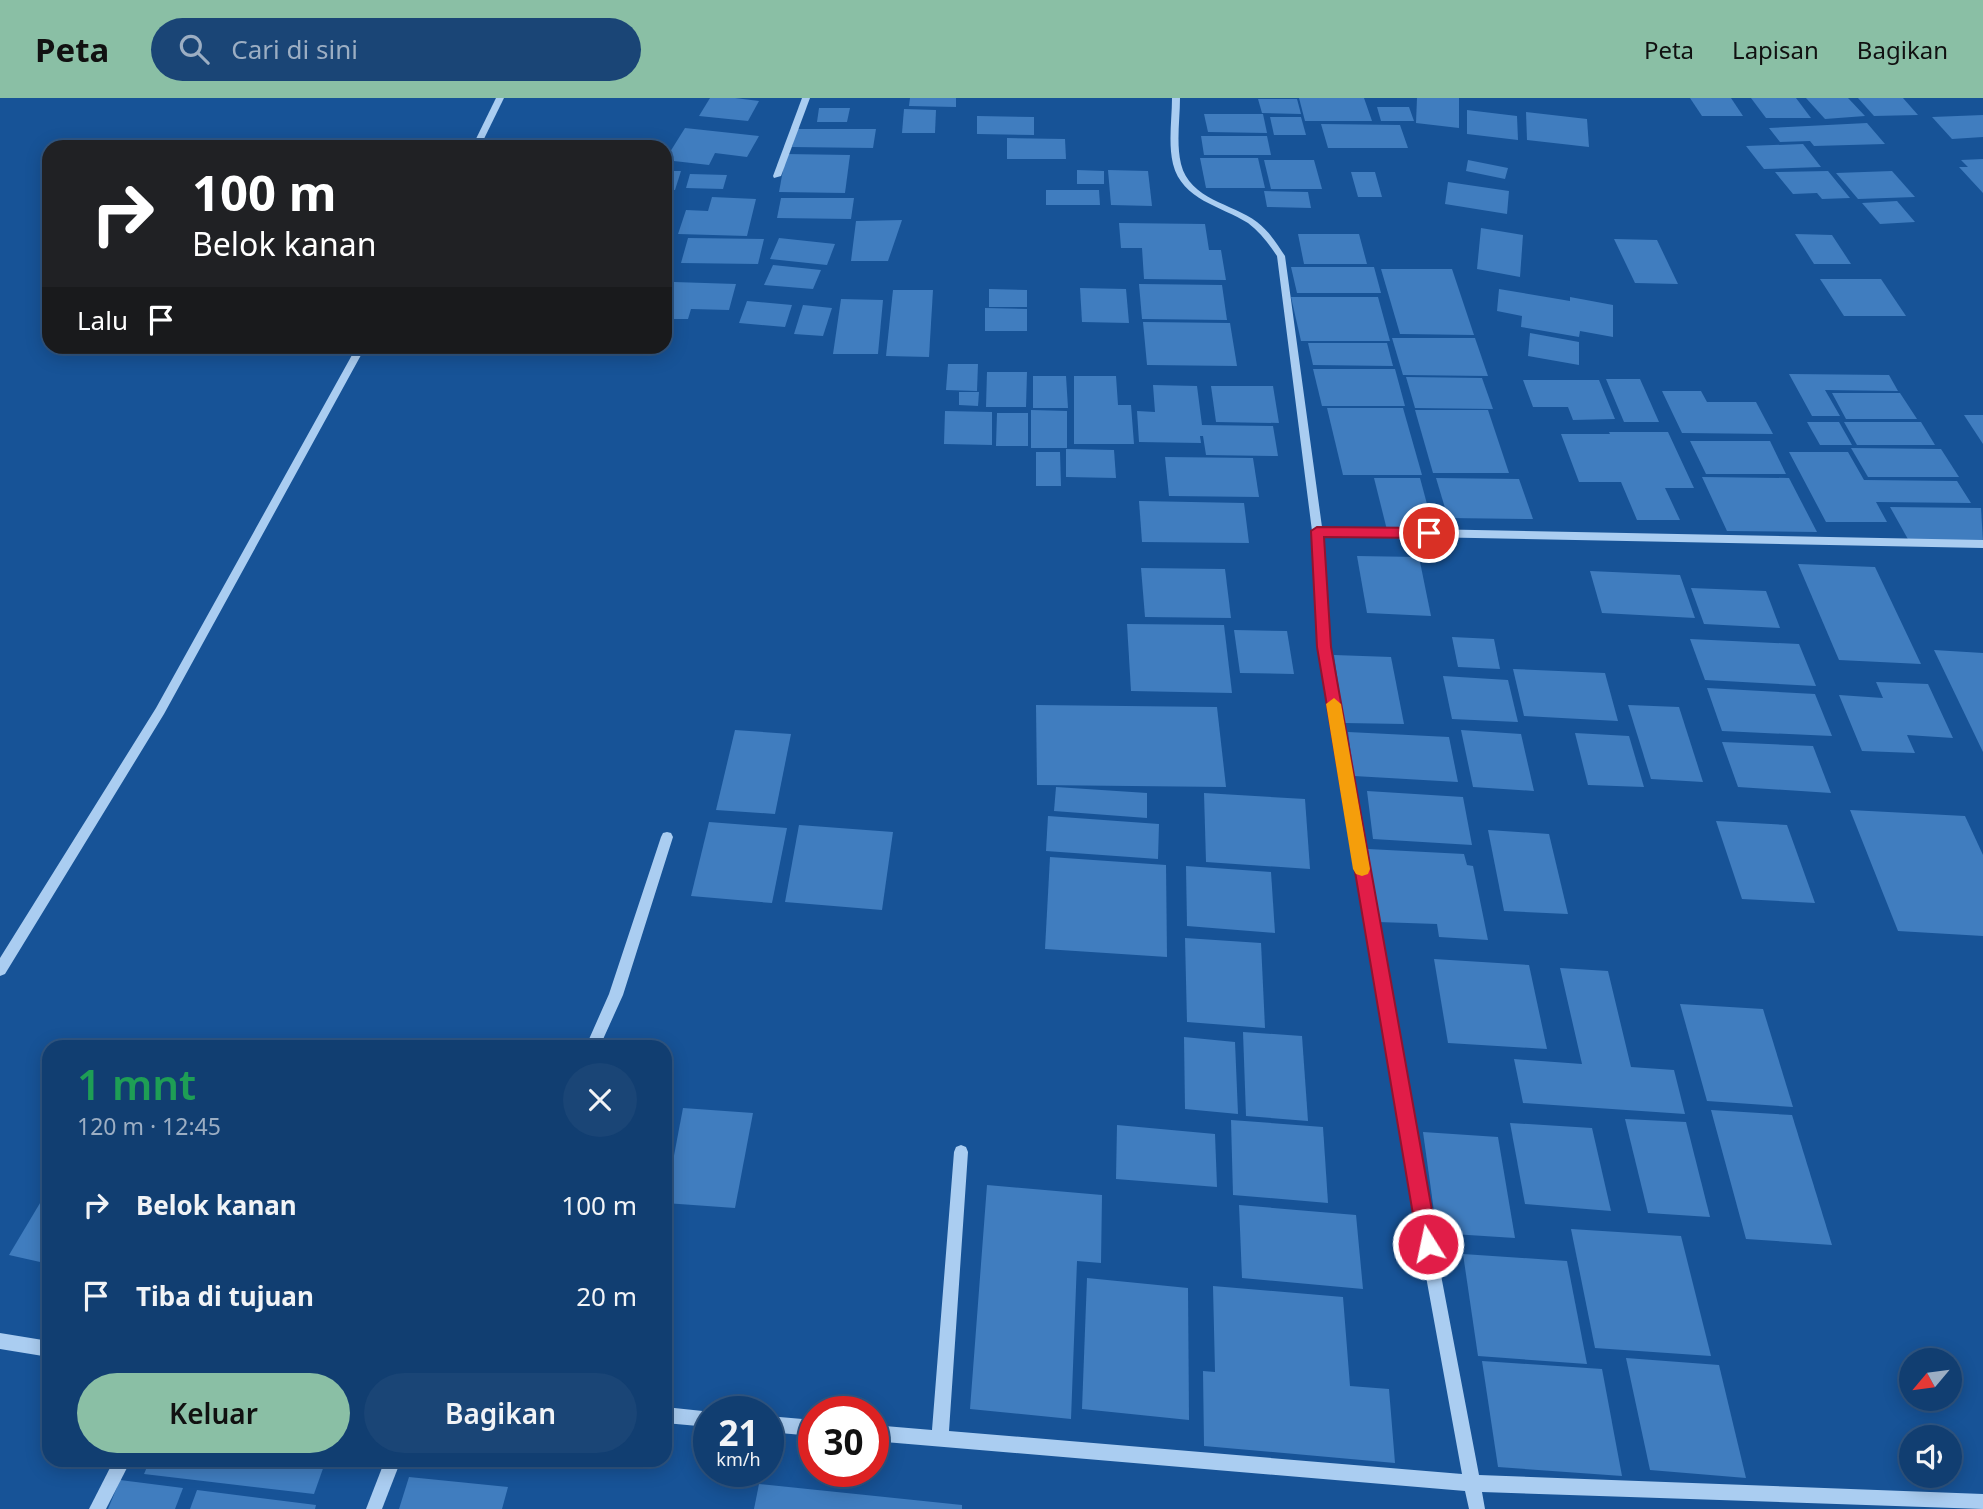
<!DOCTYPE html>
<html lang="id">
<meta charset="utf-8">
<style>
:root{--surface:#113e71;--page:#1a4576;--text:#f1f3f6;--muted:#9caec3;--line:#305784;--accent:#8abfa5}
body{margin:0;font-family:"Noto Sans",sans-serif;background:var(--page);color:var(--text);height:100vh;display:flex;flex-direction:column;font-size:26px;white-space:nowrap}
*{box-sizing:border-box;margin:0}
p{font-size:23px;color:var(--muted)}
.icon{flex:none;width:38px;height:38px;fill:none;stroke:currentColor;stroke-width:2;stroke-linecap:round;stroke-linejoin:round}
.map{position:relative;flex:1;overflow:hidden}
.details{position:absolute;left:42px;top:942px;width:630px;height:427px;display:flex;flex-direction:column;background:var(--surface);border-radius:21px;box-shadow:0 4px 18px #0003,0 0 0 2px var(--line)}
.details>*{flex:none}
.guide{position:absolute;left:42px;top:42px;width:630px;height:214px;border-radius:21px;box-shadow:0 4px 18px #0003,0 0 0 2px var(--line);background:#202124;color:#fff;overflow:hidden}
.needle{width:46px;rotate:241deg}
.controls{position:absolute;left:1899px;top:1250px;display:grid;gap:14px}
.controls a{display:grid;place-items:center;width:63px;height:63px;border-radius:50%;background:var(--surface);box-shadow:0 4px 18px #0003,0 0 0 2px var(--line);font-size:35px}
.speed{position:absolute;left:693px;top:1298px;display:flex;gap:14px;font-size:35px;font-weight:700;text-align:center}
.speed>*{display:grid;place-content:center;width:91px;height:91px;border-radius:50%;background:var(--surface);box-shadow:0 4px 18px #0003,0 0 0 2px var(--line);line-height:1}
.speed small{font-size:18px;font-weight:400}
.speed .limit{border:10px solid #d22;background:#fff;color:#111}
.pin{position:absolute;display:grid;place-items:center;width:60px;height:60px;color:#fff;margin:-30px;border:4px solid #fff;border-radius:50%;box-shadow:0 2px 7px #0007}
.me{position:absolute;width:77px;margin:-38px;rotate:350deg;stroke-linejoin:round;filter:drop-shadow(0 0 5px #0008)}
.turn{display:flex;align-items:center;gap:24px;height:147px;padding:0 35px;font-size:32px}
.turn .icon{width:91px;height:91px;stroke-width:2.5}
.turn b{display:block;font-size:49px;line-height:60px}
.then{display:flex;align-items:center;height:66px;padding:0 35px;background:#0003;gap:14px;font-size:26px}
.round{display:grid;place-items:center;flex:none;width:74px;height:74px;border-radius:37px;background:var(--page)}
.headline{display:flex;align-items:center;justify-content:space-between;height:119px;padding:0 35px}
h1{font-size:42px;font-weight:600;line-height:52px;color:#1e9e55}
.action{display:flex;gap:14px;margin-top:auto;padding:14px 35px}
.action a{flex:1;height:80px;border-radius:42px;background:var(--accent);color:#111;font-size:28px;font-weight:600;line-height:80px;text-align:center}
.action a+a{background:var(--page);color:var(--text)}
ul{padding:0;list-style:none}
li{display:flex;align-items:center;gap:21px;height:91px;padding:0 35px}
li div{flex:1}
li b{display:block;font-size:26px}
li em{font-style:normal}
header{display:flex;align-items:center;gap:42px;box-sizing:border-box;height:98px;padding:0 35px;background:var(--accent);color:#111}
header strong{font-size:33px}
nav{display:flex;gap:38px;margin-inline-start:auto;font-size:24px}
.search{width:490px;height:63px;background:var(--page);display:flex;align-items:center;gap:18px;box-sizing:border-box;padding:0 24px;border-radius:38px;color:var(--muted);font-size:26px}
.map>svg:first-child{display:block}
.building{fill:#407dbf}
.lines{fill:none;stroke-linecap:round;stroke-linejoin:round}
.minor{fill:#aacdf1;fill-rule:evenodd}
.route{fill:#e11d48;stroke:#92132f;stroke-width:2}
.slow{fill:#f59e0b}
</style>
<header>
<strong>Peta</strong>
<div class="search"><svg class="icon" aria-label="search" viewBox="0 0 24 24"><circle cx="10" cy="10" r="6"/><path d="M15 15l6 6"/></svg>Cari di sini</div>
<nav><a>Peta</a><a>Lapisan</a><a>Bagikan</a></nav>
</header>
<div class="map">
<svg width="1983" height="1411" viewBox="0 0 1983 1411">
<rect width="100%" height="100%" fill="#175397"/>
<g class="building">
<polygon points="710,0 735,0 759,3 748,23 699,18"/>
<polygon points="910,0 956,0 956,9 909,8"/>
<polygon points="1299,0 1364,0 1372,23 1305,23"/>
<polygon points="1417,0 1459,0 1459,30 1416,25"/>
<polygon points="1690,0 1731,0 1743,18 1702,18"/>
<polygon points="1751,0 1796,0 1811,20 1766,20"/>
<polygon points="1806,0 1848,0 1865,18 1825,21"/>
<polygon points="1858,0 1903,0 1918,17 1874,18"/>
<polygon points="1258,1 1297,1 1301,16 1262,15"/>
<polygon points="1377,9 1409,9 1414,23 1381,23"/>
<polygon points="819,10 850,10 847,24 817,24"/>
<polygon points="904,11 936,12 935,35 902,35"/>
<polygon points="1467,12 1517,18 1518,42 1467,36"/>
<polygon points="1526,14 1587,21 1589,49 1527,42"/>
<polygon points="1204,16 1263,16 1267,35 1208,34"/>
<polygon points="1983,17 1983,39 1952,41 1932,19"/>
<polygon points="977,18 1034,19 1034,37 977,36"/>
<polygon points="1270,19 1301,19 1306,37 1274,37"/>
<polygon points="1867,25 1885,46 1814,48 1810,43 1780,44 1769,30"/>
<polygon points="1321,26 1400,27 1408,50 1328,50"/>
<polygon points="685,30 759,38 747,59 715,55 709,67 665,62"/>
<polygon points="796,31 876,31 873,50 792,49"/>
<polygon points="1201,38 1267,38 1271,57 1204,57"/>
<polygon points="1007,40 1065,41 1066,61 1007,61"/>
<polygon points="1803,46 1821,69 1764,71 1746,48"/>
<polygon points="786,56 850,57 845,95 779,94"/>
<polygon points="1200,60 1258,60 1265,90 1206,90"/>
<polygon points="1983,61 1983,95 1959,69 1968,69 1961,62"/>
<polygon points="1264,62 1314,62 1322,91 1271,91"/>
<polygon points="1468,62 1508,70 1505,81 1466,73"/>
<polygon points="1077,72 1104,73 1104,86 1077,86"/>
<polygon points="1108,72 1148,73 1152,108 1111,107"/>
<polygon points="665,73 681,73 675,92 665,91"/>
<polygon points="1828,73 1850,100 1822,101 1817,95 1793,96 1775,74"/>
<polygon points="1892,73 1915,99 1858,101 1836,75"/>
<polygon points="1351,74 1375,74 1382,99 1358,99"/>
<polygon points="690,76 727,77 723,91 686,90"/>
<polygon points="1448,84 1509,93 1507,116 1445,106"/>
<polygon points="1046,92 1099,92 1100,107 1046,107"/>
<polygon points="1264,93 1308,94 1311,110 1267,109"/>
<polygon points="712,99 756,101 747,138 678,136 686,112 708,113"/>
<polygon points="781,100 854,100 851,121 777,120"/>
<polygon points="1897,103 1915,124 1880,126 1862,105"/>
<polygon points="902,122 888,163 851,163 856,123"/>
<polygon points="1119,125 1205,126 1209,152 1221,152 1226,182 1144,181 1142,150 1121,150"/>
<polygon points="1481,130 1523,137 1520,179 1477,171"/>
<polygon points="1298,136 1359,136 1367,166 1304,166"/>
<polygon points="1795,136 1832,137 1851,166 1814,166"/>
<polygon points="688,140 764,141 758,166 681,165"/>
<polygon points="779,140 835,146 827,167 770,161"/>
<polygon points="1614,141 1657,142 1678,186 1635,185"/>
<polygon points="773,167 821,172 813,191 764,187"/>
<polygon points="1291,169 1374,169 1381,195 1297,195"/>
<polygon points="1381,171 1452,171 1474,237 1400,236"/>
<polygon points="1820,181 1881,181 1906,218 1844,218"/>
<polygon points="674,184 736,186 729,212 691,211 688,221 665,221 665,186"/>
<polygon points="1139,186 1222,187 1227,222 1142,221"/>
<polygon points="1080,190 1126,191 1129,225 1082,224"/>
<polygon points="989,191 1027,192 1027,209 989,209"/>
<polygon points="1499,191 1570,203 1570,199 1613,207 1613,239 1580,233 1579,239 1521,229 1522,218 1497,213"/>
<polygon points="893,192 933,192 929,259 886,258"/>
<polygon points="1291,199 1378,199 1390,243 1301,243"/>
<polygon points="841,201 883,202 878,256 833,256"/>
<polygon points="747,203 792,207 785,229 739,225"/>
<polygon points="803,207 832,210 823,238 794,236"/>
<polygon points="985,210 1027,211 1027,233 985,233"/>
<polygon points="1143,224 1230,225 1237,268 1147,267"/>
<polygon points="1530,235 1579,244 1579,267 1528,258"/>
<polygon points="1392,240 1475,240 1488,278 1403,277"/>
<polygon points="1308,245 1387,245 1393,268 1313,267"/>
<polygon points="948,266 978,266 977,293 946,292"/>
<polygon points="1313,271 1395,271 1405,308 1322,308"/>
<polygon points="987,274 1027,274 1026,309 986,309"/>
<polygon points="1789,276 1889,277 1898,293 1825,292 1840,318 1812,318"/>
<polygon points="1033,278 1066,278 1068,310 1033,310"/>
<polygon points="1074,278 1116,278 1118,307 1131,307 1134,346 1074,346"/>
<polygon points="1406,279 1482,280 1493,311 1415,310"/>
<polygon points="1606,281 1640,281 1659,324 1624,324"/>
<polygon points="1523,282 1599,282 1615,321 1573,322 1568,309 1533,309"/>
<polygon points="1153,287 1197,288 1202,327 1273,328 1278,358 1206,357 1203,338 1200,338 1201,345 1139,344 1137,313 1155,314"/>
<polygon points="1211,288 1273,288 1279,325 1216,324"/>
<polygon points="1662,293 1701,293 1707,304 1756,304 1773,336 1682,335"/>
<polygon points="959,294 979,294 978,308 959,307"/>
<polygon points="1832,295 1900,295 1917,321 1846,321"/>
<polygon points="1327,310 1403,310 1422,377 1343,377"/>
<polygon points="1031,312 1067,313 1067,350 1031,350"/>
<polygon points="1415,312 1488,312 1509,375 1433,375"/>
<polygon points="945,313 992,314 992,347 944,346"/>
<polygon points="997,315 1028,315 1028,348 996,348"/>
<polygon points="1964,317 1983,317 1983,346"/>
<polygon points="1807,324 1839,324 1852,347 1820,347"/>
<polygon points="1844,324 1921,324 1935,347 1857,347"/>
<polygon points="1609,334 1668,334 1694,390 1665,390 1680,422 1637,422 1621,384 1579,384 1561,336 1610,336"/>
<polygon points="1690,343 1770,343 1786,376 1706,376"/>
<polygon points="1851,350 1941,351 1959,379 1868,379"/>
<polygon points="1066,351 1114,352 1116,380 1066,379"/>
<polygon points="1036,354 1060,354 1061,388 1036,388"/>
<polygon points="1789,354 1848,354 1864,382 1957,383 1971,405 1876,404 1887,424 1826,424"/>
<polygon points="1165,359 1253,360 1259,399 1169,398"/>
<polygon points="1702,379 1789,380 1817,434 1727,433"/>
<polygon points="1374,380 1420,380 1434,432 1387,432"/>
<polygon points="1436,380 1519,381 1533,421 1448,420"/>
<polygon points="1139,403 1244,405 1249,445 1142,444"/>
<polygon points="1890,409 1981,410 1983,444 1909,443"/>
<polygon points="1357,458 1419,459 1431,518 1367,515"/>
<polygon points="1798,466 1875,469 1921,566 1839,562"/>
<polygon points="1141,470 1225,471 1231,520 1145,519"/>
<polygon points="1590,473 1680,477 1695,520 1602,515"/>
<polygon points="1691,490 1766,493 1780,530 1704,526"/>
<polygon points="1127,526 1224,527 1232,595 1131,593"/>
<polygon points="1234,532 1287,533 1294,576 1240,575"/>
<polygon points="1452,539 1494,541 1500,571 1458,569"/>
<polygon points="1690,541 1799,546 1816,588 1705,582"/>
<polygon points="1934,552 1983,555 1983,654"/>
<polygon points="1334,557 1391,559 1404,626 1344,625"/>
<polygon points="1513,571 1605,575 1618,623 1524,618"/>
<polygon points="1443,578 1508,582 1518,624 1452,621"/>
<polygon points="1876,584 1928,586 1953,640 1907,637 1915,655 1862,653 1839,597 1883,600"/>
<polygon points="1707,590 1815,596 1832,638 1722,633"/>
<polygon points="1036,607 1217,609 1226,689 1037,687"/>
<polygon points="1628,607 1679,609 1703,684 1651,681"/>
<polygon points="735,632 791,636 775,716 716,712"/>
<polygon points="1461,632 1521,636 1534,693 1473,689"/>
<polygon points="1348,634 1449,639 1458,684 1354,678"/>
<polygon points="1575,635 1629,638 1644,689 1588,687"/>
<polygon points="1722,644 1813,648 1831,695 1738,689"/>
<polygon points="1056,689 1147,695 1147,720 1054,713"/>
<polygon points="1367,693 1463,699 1472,747 1373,741"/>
<polygon points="1204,695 1305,701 1310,771 1206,764"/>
<polygon points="1850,712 1965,718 1983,757 1983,838 1898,833"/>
<polygon points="1048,718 1159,726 1158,761 1046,753"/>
<polygon points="1716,723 1787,727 1815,805 1742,801"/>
<polygon points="709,724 787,730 772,805 691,798"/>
<polygon points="799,727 893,734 882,812 785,804"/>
<polygon points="1488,732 1549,736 1568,816 1504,813"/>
<polygon points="1368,751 1464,756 1467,767 1473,768 1488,842 1439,839 1437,826 1378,824"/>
<polygon points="1050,759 1166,767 1167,859 1045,851"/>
<polygon points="1186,768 1271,774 1275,835 1187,828"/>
<polygon points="1185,840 1261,845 1265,930 1187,924"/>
<polygon points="1434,861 1529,867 1547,951 1448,945"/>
<polygon points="1560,870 1608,873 1631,969 1674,972 1685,1016 1523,1005 1514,961 1582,966"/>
<polygon points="1680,906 1763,911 1793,1009 1707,1003"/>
<polygon points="1243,934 1302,938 1308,1023 1246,1018"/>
<polygon points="1184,939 1235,944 1238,1016 1185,1011"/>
<polygon points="683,1010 753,1015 735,1110 665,1105"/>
<polygon points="1711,1012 1792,1017 1832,1147 1746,1141"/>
<polygon points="1625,1021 1686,1024 1710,1119 1648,1115"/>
<polygon points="1231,1022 1323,1029 1328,1105 1233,1097"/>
<polygon points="1510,1025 1592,1030 1611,1113 1525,1106"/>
<polygon points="1117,1027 1215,1036 1217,1089 1116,1081"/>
<polygon points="1423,1034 1498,1039 1515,1140 1437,1135"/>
<polygon points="987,1087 1102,1097 1101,1165 1077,1163 1071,1321 970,1311"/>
<polygon points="49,1090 49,1166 9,1157"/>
<polygon points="1239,1107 1356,1117 1363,1191 1242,1180"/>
<polygon points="1571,1131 1681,1138 1711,1258 1595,1250"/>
<polygon points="1463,1156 1567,1163 1587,1266 1478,1258"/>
<polygon points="1087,1180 1188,1190 1189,1322 1082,1311"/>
<polygon points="1213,1188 1343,1199 1350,1288 1389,1291 1395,1365 1204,1348 1203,1273 1215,1274"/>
<polygon points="1626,1260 1719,1267 1746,1380 1650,1372"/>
<polygon points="1482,1263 1602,1271 1622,1378 1498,1369"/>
<polygon points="150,1362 326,1362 314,1396 144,1376"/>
<polygon points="409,1379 508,1389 502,1411 399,1411"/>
<polygon points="120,1382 183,1390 175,1411 108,1411"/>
<polygon points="759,1386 962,1407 962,1411 754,1411"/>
<polygon points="197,1392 316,1407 315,1411 190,1411"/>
</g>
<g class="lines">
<g class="minor">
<polygon points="496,0 504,0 480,49 472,49"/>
<polygon points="802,0 810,0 781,78 774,80 773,78"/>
<path d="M1172,0H1180C1180,21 1176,45 1181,66C1190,102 1232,105 1257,124C1269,133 1277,146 1285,158L1322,429L1983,442V450L1322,437L1330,549L1410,1014L1479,1377L1983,1396V1411L1482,1394L1485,1411H1469L1465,1393L873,1343V1327L932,1332L954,1054L956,1049L961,1047L966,1049L968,1054L949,1333L1462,1376L1396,1014L1318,549L1312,433L1277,158C1269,146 1260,134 1248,125C1221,108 1182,102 1173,66C1168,45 1172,21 1172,0Z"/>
<polygon points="357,248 366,248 164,616 5,876 0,878 0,860 156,610"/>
<polygon points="667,734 671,735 673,739 623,897 600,948 586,948 609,896 661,739 663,735"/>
<polygon points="0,1235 49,1243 49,1259 0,1251"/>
<polygon points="665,1309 712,1314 709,1314 709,1329 665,1325"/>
<polygon points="768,1318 814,1322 814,1338 768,1334"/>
<polygon points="114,1362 131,1362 106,1411 89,1411"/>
<polygon points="385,1362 401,1362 382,1411 366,1411"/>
</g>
</g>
<polygon class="route" points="1317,429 1429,430 1436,435 1429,440 1324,439 1331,549 1438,1146 1435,1153 1428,1156 1421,1153 1418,1146 1317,549 1311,433"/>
<polygon class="slow" points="1334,600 1341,606 1370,771 1368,776 1362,778 1356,776 1353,771 1326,606"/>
</svg>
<div class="controls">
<a><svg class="needle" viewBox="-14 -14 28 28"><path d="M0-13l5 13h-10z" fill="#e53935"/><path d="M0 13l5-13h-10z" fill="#9caec3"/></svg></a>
<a><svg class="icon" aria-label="sound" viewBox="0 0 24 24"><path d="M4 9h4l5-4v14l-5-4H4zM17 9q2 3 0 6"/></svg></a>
</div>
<div class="speed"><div>21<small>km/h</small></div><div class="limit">30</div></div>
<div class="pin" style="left:1429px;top:435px;background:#d93025"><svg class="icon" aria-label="arrive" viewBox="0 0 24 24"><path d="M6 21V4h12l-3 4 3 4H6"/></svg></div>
<svg class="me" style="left:1428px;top:1146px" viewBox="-20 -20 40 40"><circle r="17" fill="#e11d48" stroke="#fff" stroke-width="3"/><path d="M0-11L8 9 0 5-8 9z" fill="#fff"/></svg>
<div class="guide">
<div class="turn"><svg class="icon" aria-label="right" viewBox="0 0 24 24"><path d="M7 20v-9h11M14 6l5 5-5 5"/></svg><div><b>100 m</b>Belok kanan</div></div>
<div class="then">Lalu<svg class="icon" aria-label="arrive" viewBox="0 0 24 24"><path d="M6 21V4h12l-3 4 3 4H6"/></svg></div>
</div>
<section class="details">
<div class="headline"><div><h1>1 mnt</h1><p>120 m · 12:45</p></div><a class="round"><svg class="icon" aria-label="close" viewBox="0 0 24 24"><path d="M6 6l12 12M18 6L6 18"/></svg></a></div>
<ul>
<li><svg class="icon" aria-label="right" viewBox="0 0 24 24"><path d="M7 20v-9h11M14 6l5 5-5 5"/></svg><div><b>Belok kanan</b></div><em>100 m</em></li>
<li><svg class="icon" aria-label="arrive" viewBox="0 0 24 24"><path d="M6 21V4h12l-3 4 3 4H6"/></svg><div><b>Tiba di tujuan</b></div><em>20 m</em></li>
</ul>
<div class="action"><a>Keluar</a><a>Bagikan</a></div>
</section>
</div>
